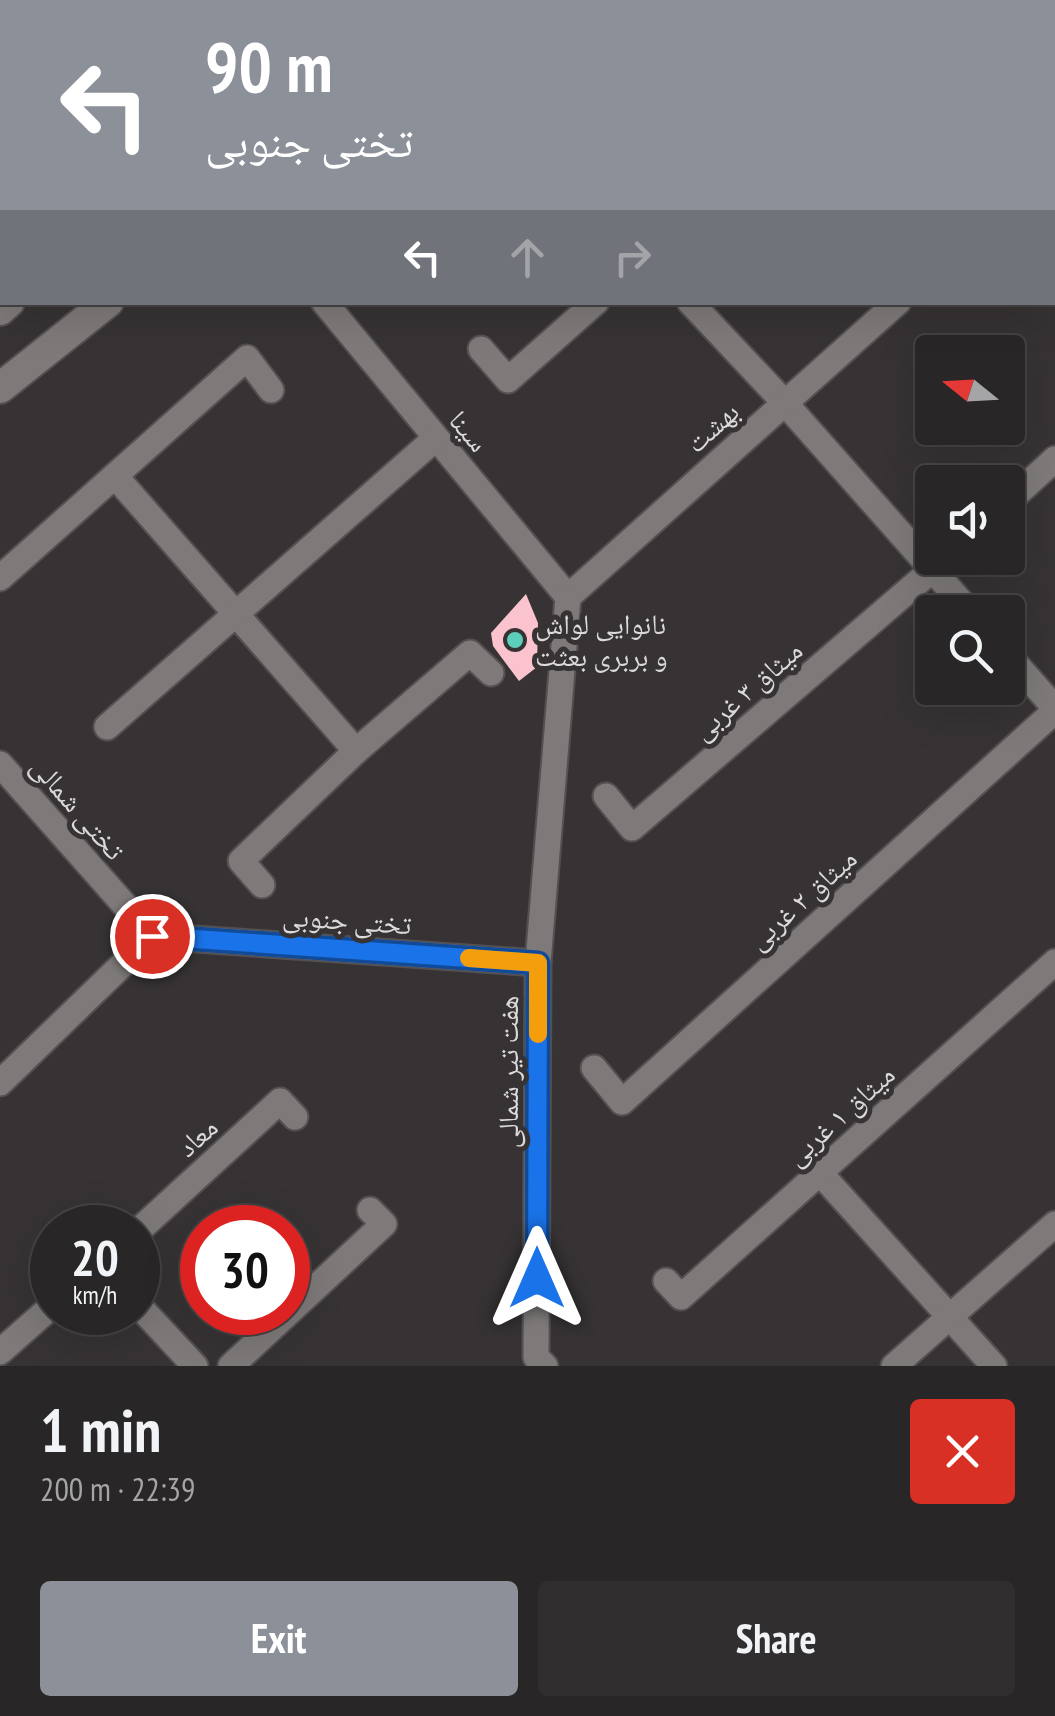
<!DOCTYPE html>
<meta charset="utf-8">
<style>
:root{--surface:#292627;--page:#312e2f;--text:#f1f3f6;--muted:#a5a5a7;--line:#454344;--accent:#8c9099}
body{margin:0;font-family:"PT Sans Narrow","Noto Naskh Arabic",sans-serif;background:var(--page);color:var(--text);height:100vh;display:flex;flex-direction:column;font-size:38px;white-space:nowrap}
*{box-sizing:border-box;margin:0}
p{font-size:32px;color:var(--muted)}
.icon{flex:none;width:55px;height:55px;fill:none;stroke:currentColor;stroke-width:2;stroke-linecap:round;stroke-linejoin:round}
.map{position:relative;height:1366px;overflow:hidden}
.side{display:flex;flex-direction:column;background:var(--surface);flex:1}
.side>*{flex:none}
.guide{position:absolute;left:0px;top:0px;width:1055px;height:305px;box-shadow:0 10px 40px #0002,0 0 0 2px var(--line);background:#8c9099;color:#fff;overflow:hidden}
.needle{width:65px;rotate:288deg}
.controls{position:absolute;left:915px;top:335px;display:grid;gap:20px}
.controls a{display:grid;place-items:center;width:110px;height:110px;border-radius:10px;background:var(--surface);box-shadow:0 10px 40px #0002,0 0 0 2px var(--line);font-size:50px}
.speed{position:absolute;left:30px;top:1205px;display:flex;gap:20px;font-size:50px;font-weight:700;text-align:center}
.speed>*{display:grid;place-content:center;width:130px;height:130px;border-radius:50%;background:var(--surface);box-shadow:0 10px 40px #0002,0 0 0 2px var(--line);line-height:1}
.speed small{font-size:25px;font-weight:400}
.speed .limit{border:15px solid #d22;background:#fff;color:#111}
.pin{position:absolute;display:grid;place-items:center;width:85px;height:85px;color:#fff;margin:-42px;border:5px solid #fff;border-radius:50%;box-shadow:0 2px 10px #0007}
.me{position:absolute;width:110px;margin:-55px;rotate:0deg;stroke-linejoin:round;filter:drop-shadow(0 0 8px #0008)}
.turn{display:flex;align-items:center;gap:35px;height:210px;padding:0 40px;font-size:45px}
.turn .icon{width:130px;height:130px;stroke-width:2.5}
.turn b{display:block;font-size:70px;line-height:85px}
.lanes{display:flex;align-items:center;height:95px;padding:0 40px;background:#0003;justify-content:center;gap:50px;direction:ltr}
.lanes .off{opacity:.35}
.round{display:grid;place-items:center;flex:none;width:105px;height:105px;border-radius:10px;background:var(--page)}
.summary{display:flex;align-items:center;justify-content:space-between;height:170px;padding:0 40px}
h1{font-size:60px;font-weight:800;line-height:75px}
.action{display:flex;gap:20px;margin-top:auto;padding:20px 40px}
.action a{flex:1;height:115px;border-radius:10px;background:var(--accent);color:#fff;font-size:40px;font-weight:800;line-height:115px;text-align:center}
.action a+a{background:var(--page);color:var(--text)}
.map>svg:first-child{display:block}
.building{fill:#fbc3cd}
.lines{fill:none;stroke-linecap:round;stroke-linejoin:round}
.street-casing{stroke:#545051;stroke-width:29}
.secondary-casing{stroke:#545051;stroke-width:34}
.street{stroke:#7e7a7a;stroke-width:25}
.secondary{stroke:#7e7a7a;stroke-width:30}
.route-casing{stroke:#114b97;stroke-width:25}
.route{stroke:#1a73e8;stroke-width:18}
.slow{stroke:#f59e0b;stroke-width:18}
.poi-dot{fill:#5bcebc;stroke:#373334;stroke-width:4}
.labels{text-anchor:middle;stroke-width:10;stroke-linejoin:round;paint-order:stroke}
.street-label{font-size:28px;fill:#dcd9da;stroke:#373334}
.poi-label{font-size:28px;fill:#dcd9da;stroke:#373334;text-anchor:start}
</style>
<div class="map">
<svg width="1055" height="1366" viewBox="0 0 1055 1366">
<rect width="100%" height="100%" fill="#373334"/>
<polygon class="building" points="526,594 538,623 537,667 519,681 493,646 491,633"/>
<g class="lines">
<g class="street-casing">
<g id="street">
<polyline points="1052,165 1055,163"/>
<polyline points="324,302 568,597"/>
<polyline points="690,302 784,402 970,612"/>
<polyline points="481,349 508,380 596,302"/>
<polyline points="115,476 356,751 241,861 262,885"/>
<polyline points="1008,502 1055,459"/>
<polyline points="0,578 247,358 271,390"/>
<polyline points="568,597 898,302"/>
<polyline points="1008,655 1055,708"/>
<polyline points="107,727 436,438"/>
<polyline points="356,751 470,653 491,673"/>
<polyline points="0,764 152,936"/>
<polyline points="606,796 632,828 946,558"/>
<polyline points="152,936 538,963"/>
<polyline points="594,1068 622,1102 1055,711"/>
<polyline points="0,1083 152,936"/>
<polyline points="820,1173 994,1366"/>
<polyline points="138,1231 280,1101 295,1117"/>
<polyline points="666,1281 681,1297 1055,962"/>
<polyline points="138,1305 195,1366"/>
<polyline points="0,1352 52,1306"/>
<polyline points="231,1366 384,1224 370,1210"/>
<polyline points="545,1366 536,1357 538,963 568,597"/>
<polyline points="894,1366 1055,1224"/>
</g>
</g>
<g class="secondary-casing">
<g id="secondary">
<polyline points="818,0 820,2"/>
<polyline points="381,2 384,0"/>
<polyline points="478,2 481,0"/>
<polyline points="1052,266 1055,269"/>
<polyline points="0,310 9,302"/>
<polyline points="0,388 108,302"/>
</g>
</g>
<use href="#street" class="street"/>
<use href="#secondary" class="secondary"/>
</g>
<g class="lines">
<g class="route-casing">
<polyline id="route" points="152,936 538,963 537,1278"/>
</g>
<use href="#route" class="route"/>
<polyline class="slow" points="469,958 538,963 538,1034"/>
</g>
<circle class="poi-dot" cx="515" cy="640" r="10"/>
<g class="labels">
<g class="street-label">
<text transform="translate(712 427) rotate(-42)" y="10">بهشت</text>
<text transform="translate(469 431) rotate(50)" y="10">سینا</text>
<text transform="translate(747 690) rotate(-41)" y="10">میثاق ۳ غربی</text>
<text transform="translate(78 808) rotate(49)" y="10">تختی شمالی</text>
<text transform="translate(802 899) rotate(-42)" y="10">میثاق ۲ غربی</text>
<text transform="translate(347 920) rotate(4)" y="10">تختی جنوبی</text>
<text transform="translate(508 1072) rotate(-90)" y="10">هفت تیر شمالی</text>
<text transform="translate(840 1115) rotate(-42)" y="10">میثاق ۱ غربی</text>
<text transform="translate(197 1137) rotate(-42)" y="10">معاد</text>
</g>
<g class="poi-label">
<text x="535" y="634">نانوایی لواش<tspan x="535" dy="32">و بربری بعثت</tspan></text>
</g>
</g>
</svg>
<div class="controls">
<a><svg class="needle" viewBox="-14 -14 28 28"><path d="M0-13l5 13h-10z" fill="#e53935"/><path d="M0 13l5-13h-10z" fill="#a5a5a7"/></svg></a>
<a><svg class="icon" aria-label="sound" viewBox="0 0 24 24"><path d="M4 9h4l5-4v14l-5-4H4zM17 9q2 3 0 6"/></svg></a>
<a><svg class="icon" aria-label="search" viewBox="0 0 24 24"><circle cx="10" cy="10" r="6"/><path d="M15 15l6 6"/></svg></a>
</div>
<div class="speed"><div>20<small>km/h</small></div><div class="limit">30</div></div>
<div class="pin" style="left:152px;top:936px;background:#d93025"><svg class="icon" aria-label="arrive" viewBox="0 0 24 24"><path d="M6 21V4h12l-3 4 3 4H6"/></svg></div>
<svg class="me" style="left:537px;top:1278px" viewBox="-20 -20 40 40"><path d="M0-17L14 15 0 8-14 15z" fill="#1a73e8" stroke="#fff" stroke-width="4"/></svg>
<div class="guide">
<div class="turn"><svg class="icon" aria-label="left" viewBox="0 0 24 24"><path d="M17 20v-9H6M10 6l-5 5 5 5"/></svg><div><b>90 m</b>تختی جنوبی</div></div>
<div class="lanes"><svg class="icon" aria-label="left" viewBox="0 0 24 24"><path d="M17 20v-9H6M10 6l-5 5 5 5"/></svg><svg class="icon off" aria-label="ahead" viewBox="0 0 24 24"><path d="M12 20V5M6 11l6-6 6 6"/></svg><svg class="icon off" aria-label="right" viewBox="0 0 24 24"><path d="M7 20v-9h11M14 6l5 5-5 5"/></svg></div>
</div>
</div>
<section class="side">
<div class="summary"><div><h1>1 min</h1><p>200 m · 22:39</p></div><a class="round" style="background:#d93025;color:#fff"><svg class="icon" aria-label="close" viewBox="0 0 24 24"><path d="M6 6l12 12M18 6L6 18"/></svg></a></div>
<div class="action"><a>Exit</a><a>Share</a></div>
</section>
